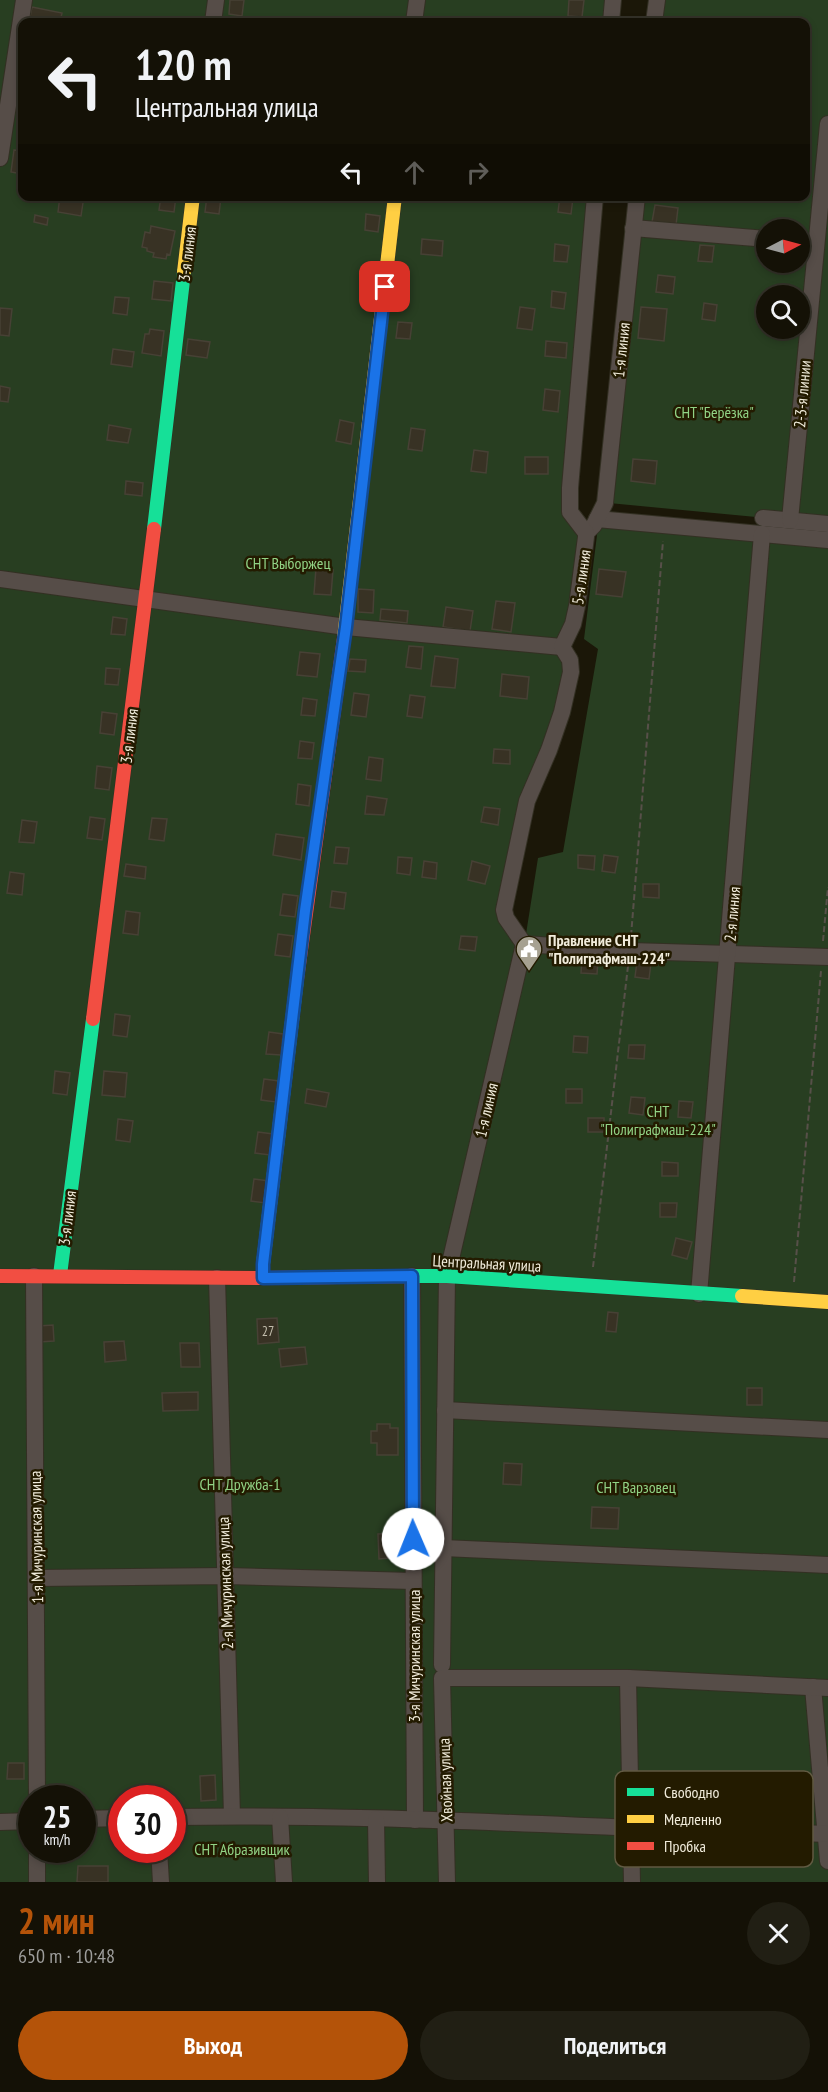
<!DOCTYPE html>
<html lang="ru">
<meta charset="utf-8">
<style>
:root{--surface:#141106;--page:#211f14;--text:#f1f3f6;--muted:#9d9d9b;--line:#333128;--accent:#b45309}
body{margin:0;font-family:"PT Sans Narrow",sans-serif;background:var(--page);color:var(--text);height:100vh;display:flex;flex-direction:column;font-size:22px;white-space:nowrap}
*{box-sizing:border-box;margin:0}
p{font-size:20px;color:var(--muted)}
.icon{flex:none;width:33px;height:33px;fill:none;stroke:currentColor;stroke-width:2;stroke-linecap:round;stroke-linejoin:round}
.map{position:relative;height:1882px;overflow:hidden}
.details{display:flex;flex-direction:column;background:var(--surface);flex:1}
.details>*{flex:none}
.top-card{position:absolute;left:18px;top:18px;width:792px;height:183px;border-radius:12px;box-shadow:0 3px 9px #0003,0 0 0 2px var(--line);background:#141106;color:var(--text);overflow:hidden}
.needle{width:39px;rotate:84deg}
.controls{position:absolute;left:756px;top:219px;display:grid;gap:12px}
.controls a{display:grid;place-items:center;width:54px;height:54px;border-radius:50%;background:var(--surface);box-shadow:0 3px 9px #0003,0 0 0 2px var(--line);font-size:30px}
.speed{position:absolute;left:18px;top:1785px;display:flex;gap:12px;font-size:30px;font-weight:700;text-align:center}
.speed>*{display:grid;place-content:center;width:78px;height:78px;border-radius:50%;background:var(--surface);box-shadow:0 3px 9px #0003,0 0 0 2px var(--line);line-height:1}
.speed small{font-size:15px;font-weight:400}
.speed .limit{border:9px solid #d22;background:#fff;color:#111}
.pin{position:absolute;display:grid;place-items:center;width:51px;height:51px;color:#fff;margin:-26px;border-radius:12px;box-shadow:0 3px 9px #0006}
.me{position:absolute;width:66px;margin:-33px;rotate:359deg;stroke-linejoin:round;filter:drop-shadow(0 0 4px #0008)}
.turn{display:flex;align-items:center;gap:21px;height:126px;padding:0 18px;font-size:27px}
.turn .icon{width:78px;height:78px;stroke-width:2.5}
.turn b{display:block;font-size:42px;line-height:51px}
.lanes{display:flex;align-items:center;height:57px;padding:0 18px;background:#0003;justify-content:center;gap:30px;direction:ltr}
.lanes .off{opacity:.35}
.round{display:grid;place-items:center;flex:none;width:63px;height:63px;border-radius:32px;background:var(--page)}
.head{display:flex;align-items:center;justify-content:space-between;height:102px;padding:0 18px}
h1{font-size:36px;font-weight:700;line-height:45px;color:var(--accent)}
.cta{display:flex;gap:12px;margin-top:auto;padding:12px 18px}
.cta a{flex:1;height:69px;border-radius:36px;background:var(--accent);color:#fff;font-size:24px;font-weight:700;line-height:69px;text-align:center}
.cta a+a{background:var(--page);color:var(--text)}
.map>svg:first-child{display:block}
.green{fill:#283e21;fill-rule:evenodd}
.building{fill:#383224;stroke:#474135;stroke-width:1.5}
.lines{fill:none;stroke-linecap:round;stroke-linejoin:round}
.street-casing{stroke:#333023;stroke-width:18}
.fast-casing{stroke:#333023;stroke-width:15}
.slow-casing{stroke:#333023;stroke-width:15}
.jam-casing{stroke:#333023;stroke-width:15}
.path{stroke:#575049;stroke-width:2;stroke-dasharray:6 3;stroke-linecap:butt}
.street{stroke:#564d48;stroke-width:16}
.fast{stroke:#16e098;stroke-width:14}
.slow{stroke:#ffcf43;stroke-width:14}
.jam{stroke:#f24e42;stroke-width:14}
.route-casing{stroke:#114b97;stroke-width:15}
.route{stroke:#1a73e8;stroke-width:10}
.labels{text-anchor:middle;stroke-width:5;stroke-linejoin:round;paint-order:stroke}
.number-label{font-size:14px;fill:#c3bead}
.street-label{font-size:16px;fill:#f1ecdb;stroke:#231b00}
.park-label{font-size:16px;fill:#91d385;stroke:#231b00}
.poi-label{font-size:16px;font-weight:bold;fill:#f1ecdb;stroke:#231b00;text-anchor:start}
.key{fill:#231b00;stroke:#615a42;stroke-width:1.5}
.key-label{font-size:16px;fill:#f1ecdb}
</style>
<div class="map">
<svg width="828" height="1882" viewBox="0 0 828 1882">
<rect width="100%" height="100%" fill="#1b1708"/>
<g class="green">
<path d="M0,0H613L611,22H22V196L595,197L570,512L583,529L565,638L570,666L531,799L504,910L526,934L538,858L563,852L598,649L584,639L599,519L828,540V1882H0ZM32,1798H82V1850H32ZM122,1798H172V1850H122Z"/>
<path d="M657,0H828V524L609,503L637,197L806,196V22H654ZM766,230H800V262H766ZM766,296H800V328H766Z"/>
</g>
<g class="building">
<polygon points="230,0 244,0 242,16 229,14"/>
<polygon points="569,0 584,0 582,17 568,16"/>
<polygon points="32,7 62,13 60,22 29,22"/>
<polygon points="14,150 22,151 22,174 11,172"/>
<polygon points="60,196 84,196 81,216 58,212"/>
<polygon points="161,196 176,196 174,212 159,210"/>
<polygon points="207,196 221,197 219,214 205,212"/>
<polygon points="560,196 573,198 571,214 558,212"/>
<polygon points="655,205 678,208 676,225 652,222"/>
<polygon points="366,214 380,216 378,232 365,230"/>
<polygon points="35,215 48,218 47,225 34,222"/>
<polygon points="151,226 175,231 170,255 167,254 166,259 153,257 154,253 147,251 147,248 142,247 145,232 150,233"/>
<polygon points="422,239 443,241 442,256 421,254"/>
<polygon points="555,244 569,246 567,262 554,261"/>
<polygon points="700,245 714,246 712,262 698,261"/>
<polygon points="658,275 675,277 673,294 656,292"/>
<polygon points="154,281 173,283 171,301 152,299"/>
<polygon points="552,291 566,293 564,309 551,307"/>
<polygon points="115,297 129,298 127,315 113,313"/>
<polygon points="704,303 717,305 715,321 702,319"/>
<polygon points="520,307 535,309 532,330 517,328"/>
<polygon points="641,307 667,309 664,341 638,338"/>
<polygon points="0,308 12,309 9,336 0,335"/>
<polygon points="398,322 412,323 410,339 396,338"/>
<polygon points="150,329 164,331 161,356 142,353 145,334 149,334"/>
<polygon points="188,339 210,342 207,358 186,355"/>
<polygon points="546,341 567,343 566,358 545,356"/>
<polygon points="113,349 134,352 132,367 111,364"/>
<polygon points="0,386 10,388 8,402 0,401"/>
<polygon points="545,389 560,391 558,412 543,410"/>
<polygon points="340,420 354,423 351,444 336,441"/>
<polygon points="109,425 131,429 128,443 107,440"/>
<polygon points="411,428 425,430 422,451 408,449"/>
<polygon points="474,450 488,452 486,473 471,471"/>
<rect x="525" y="457" width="23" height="17"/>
<polygon points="633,459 657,461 655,484 631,481"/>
<polygon points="126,481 143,483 142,496 125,494"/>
<polygon points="316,568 333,570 331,595 314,594"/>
<polygon points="599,569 626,572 622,597 596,594"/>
<polygon points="358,589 374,590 373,613 358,612"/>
<polygon points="496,601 515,603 511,632 492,629"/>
<polygon points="446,607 473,611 470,631 443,627"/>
<polygon points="381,609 408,611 407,623 380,620"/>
<polygon points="113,617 127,619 125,635 111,634"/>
<polygon points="409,646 423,647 421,669 406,667"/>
<polygon points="300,652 320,654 317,677 297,675"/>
<polygon points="435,656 458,659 455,688 431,686"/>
<polygon points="350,659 366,660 365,672 348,671"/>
<polygon points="106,668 120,669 118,685 105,684"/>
<polygon points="502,674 529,677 527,699 500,696"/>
<polygon points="354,693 369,695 366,717 351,715"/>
<polygon points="410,695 425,697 422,718 407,716"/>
<polygon points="303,698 317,700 315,716 301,715"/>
<polygon points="102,712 117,714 114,735 100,733"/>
<polygon points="300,741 314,743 312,759 298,758"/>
<polygon points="494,749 510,750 510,764 493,763"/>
<polygon points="369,757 383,759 381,781 366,779"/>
<polygon points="97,766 112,768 109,790 95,788"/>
<polygon points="298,784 311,786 309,806 296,804"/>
<polygon points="367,796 387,799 384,815 365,814"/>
<polygon points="484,807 500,809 498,825 481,822"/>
<polygon points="90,817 105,819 102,840 87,838"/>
<polygon points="152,818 167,819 164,841 149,839"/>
<polygon points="22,820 37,822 34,843 19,842"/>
<polygon points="276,834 304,838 301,860 273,855"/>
<polygon points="336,847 349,848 347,864 334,863"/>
<polygon points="578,855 595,856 594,870 578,868"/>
<polygon points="604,855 618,857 615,873 602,871"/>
<polygon points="398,857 412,858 410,875 397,873"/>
<polygon points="424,861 437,863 436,879 422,877"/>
<polygon points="472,861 490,866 485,884 468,880"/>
<polygon points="126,864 146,867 145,879 124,876"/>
<polygon points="10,872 24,874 22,895 7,893"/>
<polygon points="643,884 659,884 659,898 643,897"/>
<polygon points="332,891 346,893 344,909 330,907"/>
<polygon points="283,894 298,896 295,917 280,915"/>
<polygon points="126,911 140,913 138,935 123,933"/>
<polygon points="278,934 293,936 290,957 275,955"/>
<polygon points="461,936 477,937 475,951 459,949"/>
<polygon points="582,959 598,960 597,974 581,973"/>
<polygon points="637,961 651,963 649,979 635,977"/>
<polygon points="115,1014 130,1016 127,1037 113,1035"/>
<polygon points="269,1032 283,1034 281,1055 266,1054"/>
<polygon points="574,1036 588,1037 587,1053 573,1052"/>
<polygon points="629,1045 645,1045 644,1059 628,1058"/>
<polygon points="55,1071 70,1073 67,1095 53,1093"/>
<polygon points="104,1071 127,1073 125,1097 102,1095"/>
<polygon points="264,1079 279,1081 276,1102 261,1100"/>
<polygon points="307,1089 329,1093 326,1107 305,1103"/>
<rect x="566" y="1089" width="16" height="14"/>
<polygon points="631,1097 645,1098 643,1115 629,1113"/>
<polygon points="679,1101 693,1102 691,1118 678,1117"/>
<rect x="588" y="1118" width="16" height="14"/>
<polygon points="118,1119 133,1121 130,1142 116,1140"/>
<polygon points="258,1132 273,1134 270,1155 255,1153"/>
<polygon points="662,1162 678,1163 678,1176 662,1176"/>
<polygon points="254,1179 269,1181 266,1203 251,1201"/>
<polygon points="660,1203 677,1203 676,1217 660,1217"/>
<polygon points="676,1238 692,1242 687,1259 672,1255"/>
<polygon points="608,1312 618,1313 616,1332 606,1331"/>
<polygon points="277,1318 279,1342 258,1344 257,1319"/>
<polygon points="53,1325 54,1341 39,1342 38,1326"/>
<polygon points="124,1341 126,1360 105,1362 104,1342"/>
<polygon points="180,1343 199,1343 200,1367 181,1367"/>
<polygon points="305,1347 307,1364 281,1367 279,1349"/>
<rect x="747" y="1388" width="15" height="17"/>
<polygon points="198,1392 198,1410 163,1411 162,1393"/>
<polygon points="377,1424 390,1424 390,1428 398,1428 398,1455 377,1455 377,1443 371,1443 371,1431 377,1431"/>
<polygon points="504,1463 522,1464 521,1485 503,1484"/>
<polygon points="592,1507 619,1508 618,1529 591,1528"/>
<polygon points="398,1533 400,1557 379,1559 378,1534"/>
<polygon points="8,1763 24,1763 24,1779 7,1779"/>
<polygon points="215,1775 216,1800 201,1801 200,1776"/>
<polygon points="72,1790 72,1798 54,1798 54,1791"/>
<polygon points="78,1866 108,1866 108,1882 77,1882"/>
</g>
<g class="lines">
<g class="street-casing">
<g id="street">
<polyline points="213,22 216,0"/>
<polyline points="414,22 417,0"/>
<polyline points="611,22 613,0"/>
<polyline points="654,22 657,0"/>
<polyline points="0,158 24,0"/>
<polyline points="633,228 766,239"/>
<polyline points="763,518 828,524"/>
<polyline points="597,519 828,540"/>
<polyline points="790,520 828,124"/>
<polyline points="586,533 594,525 605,503 637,196"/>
<polyline points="0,579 346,627 562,647"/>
<polyline points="524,944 506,918 504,910 527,801 549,750 562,712 571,672 570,660 562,647 573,624 577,606 586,537 586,533 570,512 570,488 595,196"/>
<polyline points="524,944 630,951 828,957"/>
<polyline points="34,1276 37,1798"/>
<polyline points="412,1276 415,1820"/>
<polyline points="217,1278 232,1816"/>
<polyline points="699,1294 762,534"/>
<polyline points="445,1410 828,1430"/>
<polyline points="443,1548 828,1565"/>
<polyline points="37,1578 226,1576 413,1581"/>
<polyline points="442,1665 447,1276 524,944"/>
<polyline points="628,1678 632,1882"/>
<polyline points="813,1687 828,1861"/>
<path d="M172,1817C391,1813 610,1830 828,1834"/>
<polyline points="280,1817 284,1882"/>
<polyline points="82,1819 122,1818"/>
<polyline points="376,1819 377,1882"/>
<polyline points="0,1822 32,1821"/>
<polyline points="37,1850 37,1882"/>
<polyline points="159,1850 161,1882"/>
<polyline points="447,1882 442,1678 628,1678 828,1688"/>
</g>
</g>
<g class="fast-casing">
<g id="fast">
<polyline points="154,529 184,272"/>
<polyline points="60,1275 93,1019"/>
<polyline points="411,1276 447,1276 742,1296"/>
<polyline points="263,1278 263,1264 297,979"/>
</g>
</g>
<g class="slow-casing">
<g id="slow">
<polyline points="184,272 193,196"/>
<polyline points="344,638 395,196"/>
<polyline points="742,1296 828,1302"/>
</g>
</g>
<g class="jam-casing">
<g id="jam">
<polyline points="297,979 344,638"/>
<polyline points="93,1019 154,529"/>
<polyline points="0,1276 265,1278 411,1276"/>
</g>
</g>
<g class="path">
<polyline points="631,936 663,541"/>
<polyline points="823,941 828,887"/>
<polyline points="593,1267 628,966"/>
<polyline points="794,1282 821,971"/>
</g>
<use href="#street" class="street"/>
<use href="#fast" class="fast"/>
<use href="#slow" class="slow"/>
<use href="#jam" class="jam"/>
</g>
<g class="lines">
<g class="route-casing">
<polyline id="route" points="385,287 346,627 305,911 263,1264 263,1278 412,1276 413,1539"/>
</g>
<use href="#route" class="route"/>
</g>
<defs>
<g id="civic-pin" transform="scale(1.35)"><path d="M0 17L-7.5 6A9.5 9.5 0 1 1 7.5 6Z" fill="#a6a191" stroke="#231b00"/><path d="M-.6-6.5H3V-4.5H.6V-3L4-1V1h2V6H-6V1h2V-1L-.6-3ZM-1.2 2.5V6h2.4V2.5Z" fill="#fff"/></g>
</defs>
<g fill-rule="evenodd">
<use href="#civic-pin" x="529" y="949"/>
</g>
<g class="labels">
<g class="number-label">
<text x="268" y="1336">27</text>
</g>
<g class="street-label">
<text transform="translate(187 254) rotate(-83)" y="6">3-я линия</text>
<text transform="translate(621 350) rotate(-84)" y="6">1-я линия</text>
<text transform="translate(802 394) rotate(-85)" y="6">2-3-я линии</text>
<text transform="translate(581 577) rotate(-82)" y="6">5-я линия</text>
<text transform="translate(129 736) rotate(-83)" y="6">3-я линия</text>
<text transform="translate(732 914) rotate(-85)" y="6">2-я линия</text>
<text transform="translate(486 1110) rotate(-77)" y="6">1-я линия</text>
<text transform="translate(67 1218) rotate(-83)" y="6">3-я линия</text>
<text transform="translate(487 1263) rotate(3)" y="6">Центральная улица</text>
<text transform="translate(36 1537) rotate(-91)" y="6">1-я Мичуринская улица</text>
<text transform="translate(225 1583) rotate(-92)" y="6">2-я Мичуринская улица</text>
<text transform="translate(414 1656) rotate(-90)" y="6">3-я Мичуринская улица</text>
<text transform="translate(445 1780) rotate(-92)" y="6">Хвойная улица</text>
</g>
<g class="park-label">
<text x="714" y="418">СНТ "Берёзка"</text>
<text x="288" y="569">СНТ Выборжец</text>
<text x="658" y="1117">СНТ<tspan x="658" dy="18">"Полиграфмаш-224"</tspan></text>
<text x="240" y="1490">СНТ Дружба-1</text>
<text x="636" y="1493">СНТ Варзовец</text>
<text x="242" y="1855">СНТ Абразивщик</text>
</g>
<g class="poi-label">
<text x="548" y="946">Правление СНТ<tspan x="548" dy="18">"Полиграфмаш-224"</tspan></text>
</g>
</g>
<rect x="615" y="1771" width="198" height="96" rx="9" class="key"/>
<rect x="627" y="1788" width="27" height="8" fill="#16e098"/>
<rect x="627" y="1815" width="27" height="8" fill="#ffcf43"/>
<rect x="627" y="1842" width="27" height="8" fill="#f24e42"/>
<g class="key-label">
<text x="664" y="1798">Свободно</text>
<text x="664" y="1825">Медленно</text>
<text x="664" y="1852">Пробка</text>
</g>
</svg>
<div class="controls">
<a><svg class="needle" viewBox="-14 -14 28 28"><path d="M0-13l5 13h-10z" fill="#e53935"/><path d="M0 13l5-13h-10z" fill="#9d9d9b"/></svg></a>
<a><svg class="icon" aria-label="search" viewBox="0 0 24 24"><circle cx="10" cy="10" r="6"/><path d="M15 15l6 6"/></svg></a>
</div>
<div class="speed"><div>25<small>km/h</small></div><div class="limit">30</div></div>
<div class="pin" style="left:385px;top:287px;background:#d93025"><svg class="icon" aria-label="arrive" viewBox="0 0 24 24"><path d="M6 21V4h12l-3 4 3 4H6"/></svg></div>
<svg class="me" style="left:413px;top:1539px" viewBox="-20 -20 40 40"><circle r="19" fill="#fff"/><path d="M0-13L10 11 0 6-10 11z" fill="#1a73e8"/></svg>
<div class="top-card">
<div class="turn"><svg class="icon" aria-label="left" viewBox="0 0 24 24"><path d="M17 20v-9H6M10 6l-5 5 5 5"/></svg><div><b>120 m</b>Центральная улица</div></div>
<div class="lanes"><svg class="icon" aria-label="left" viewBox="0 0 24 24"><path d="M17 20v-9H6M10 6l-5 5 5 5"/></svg><svg class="icon off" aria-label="ahead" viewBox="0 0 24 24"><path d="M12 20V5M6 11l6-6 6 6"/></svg><svg class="icon off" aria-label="right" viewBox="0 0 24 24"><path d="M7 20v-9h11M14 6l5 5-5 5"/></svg></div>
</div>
</div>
<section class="details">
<div class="head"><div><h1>2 мин</h1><p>650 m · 10:48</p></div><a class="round"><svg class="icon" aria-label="close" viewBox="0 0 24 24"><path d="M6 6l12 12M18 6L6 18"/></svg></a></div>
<div class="cta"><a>Выход</a><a>Поделиться</a></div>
</section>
